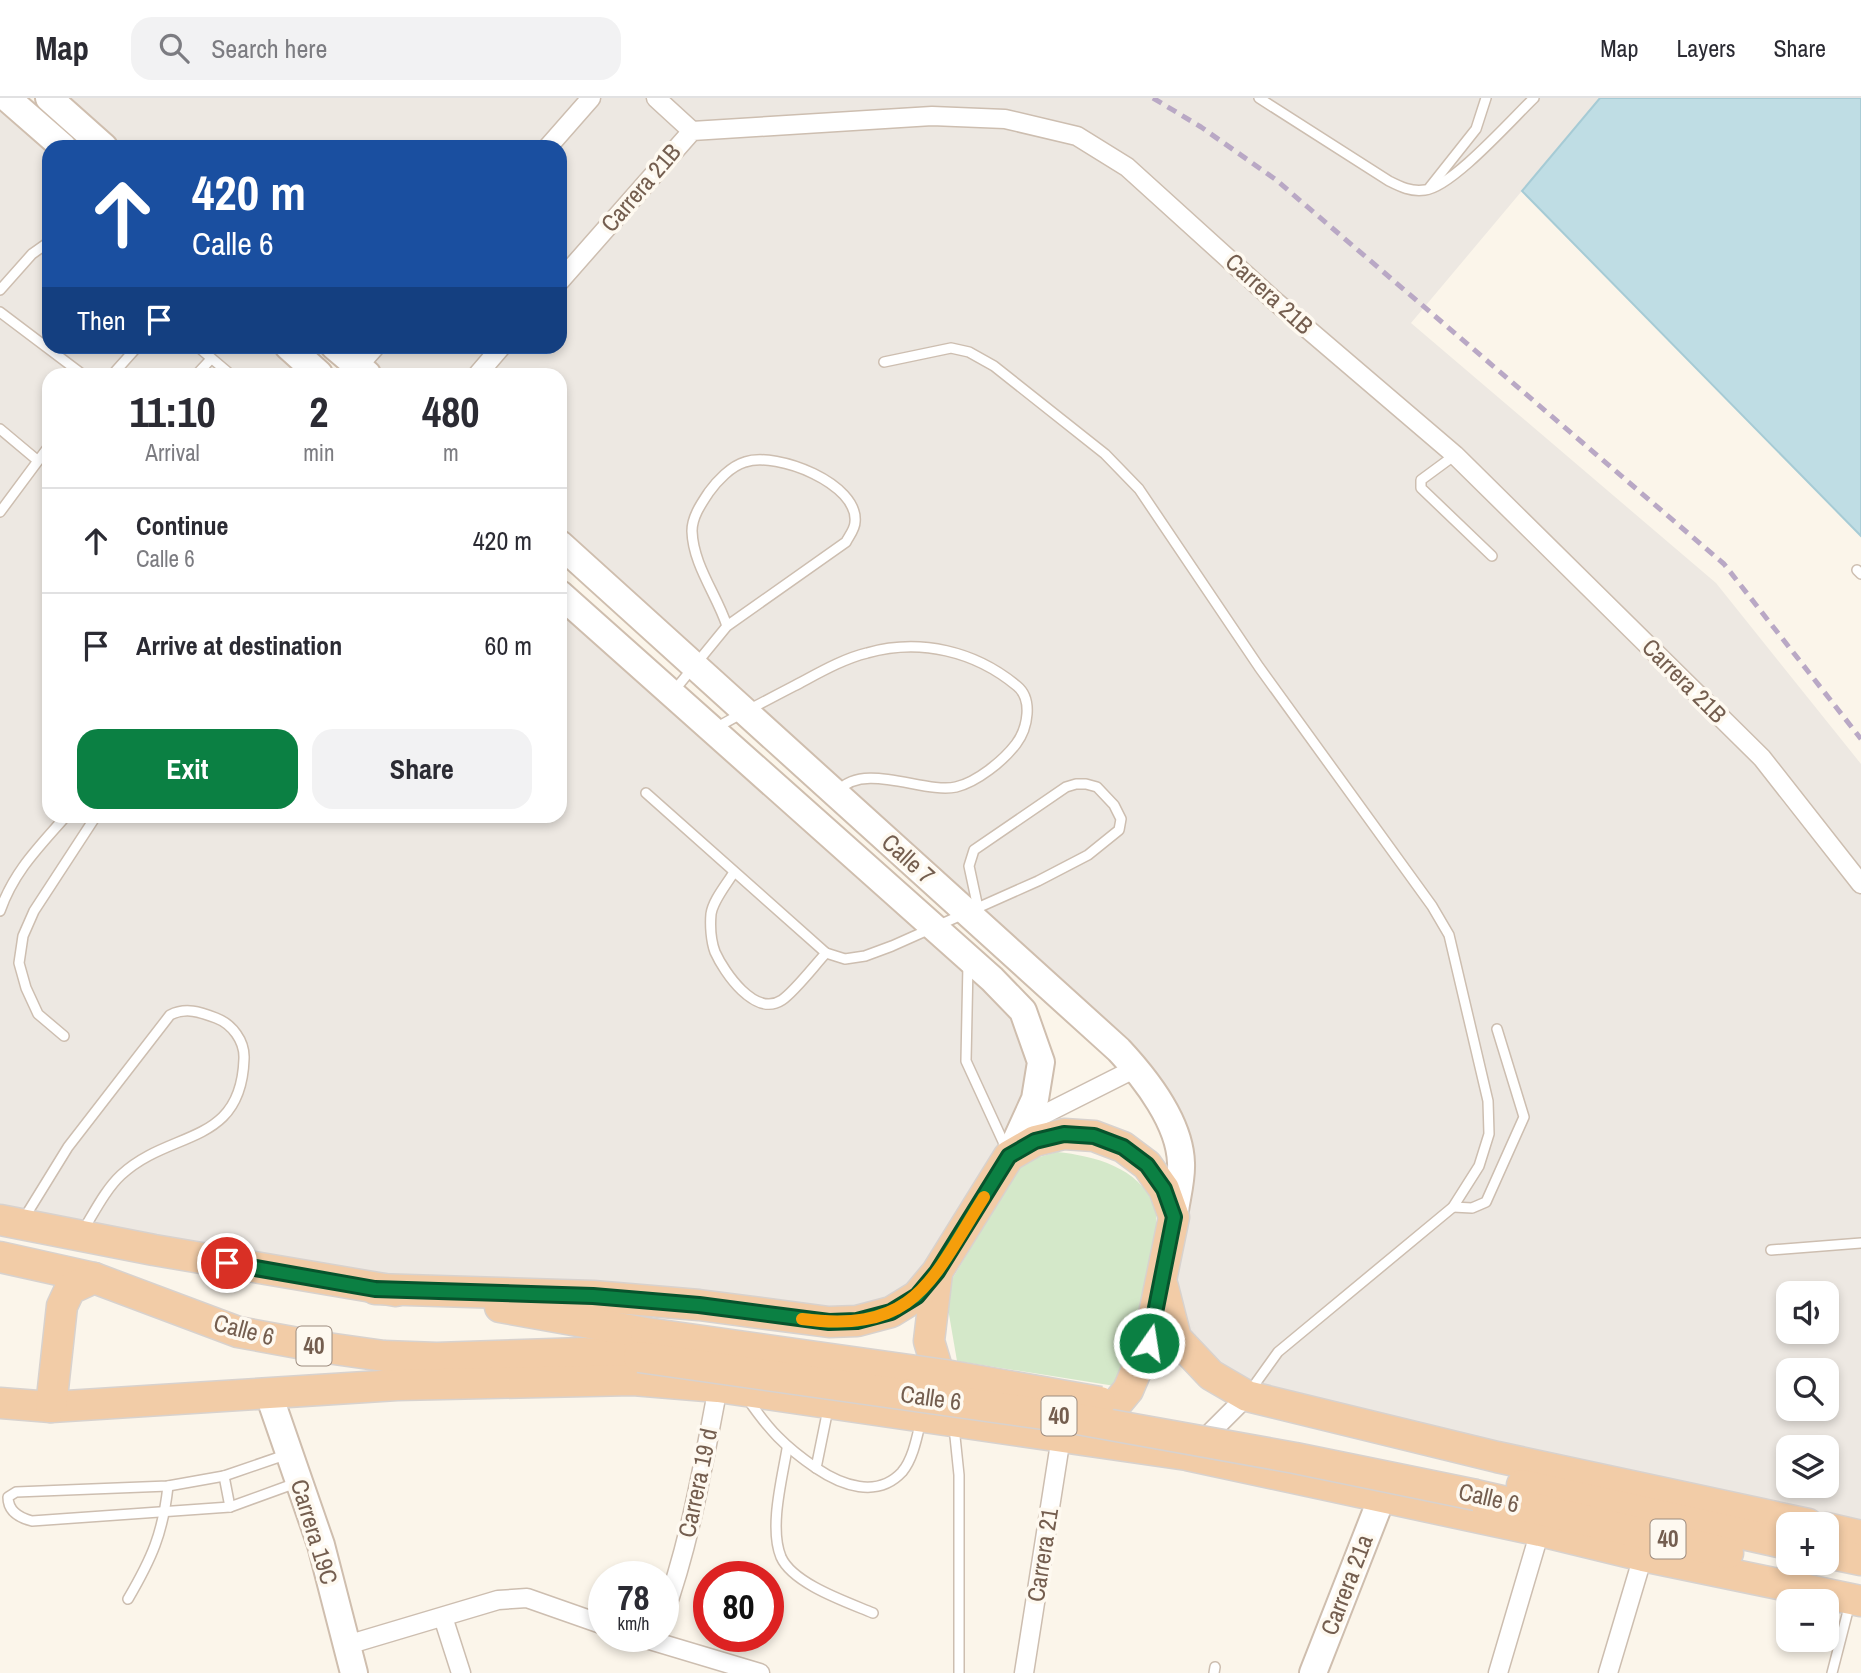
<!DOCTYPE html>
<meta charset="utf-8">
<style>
:root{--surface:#fff;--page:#f2f2f3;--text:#2b2b33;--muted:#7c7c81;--line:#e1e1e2;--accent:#0b8043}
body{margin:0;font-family:"Archivo Narrow",sans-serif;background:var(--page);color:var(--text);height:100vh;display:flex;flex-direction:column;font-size:26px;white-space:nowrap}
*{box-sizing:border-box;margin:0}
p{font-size:23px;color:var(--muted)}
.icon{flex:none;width:38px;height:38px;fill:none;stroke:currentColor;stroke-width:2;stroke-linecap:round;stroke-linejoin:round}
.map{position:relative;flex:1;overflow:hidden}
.panel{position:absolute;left:42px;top:270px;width:525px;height:455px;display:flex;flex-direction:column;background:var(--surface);border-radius:21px;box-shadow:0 4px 10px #0003}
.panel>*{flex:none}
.guide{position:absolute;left:42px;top:42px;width:525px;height:214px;border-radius:21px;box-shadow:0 4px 10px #0003;background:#1a4fa0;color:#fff;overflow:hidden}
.buttons{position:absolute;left:1776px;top:1183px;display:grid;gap:14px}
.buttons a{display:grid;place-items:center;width:63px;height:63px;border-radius:14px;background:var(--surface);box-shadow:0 4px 10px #0003;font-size:35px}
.speed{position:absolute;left:588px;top:1463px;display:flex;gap:14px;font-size:35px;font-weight:700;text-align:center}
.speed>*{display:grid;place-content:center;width:91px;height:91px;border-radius:50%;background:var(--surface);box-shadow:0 4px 10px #0003;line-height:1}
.speed small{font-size:18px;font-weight:400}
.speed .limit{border:10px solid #d22;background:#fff;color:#111}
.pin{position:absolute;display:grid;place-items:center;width:60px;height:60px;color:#fff;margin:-30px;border:4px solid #fff;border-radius:50%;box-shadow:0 2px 7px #0007}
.me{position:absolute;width:77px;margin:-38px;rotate:13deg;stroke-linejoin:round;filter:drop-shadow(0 0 5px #0008)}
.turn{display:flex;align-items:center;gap:24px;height:147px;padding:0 35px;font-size:32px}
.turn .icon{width:91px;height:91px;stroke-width:2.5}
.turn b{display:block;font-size:49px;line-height:60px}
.then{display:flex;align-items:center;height:66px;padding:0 35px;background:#0003;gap:14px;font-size:26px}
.eta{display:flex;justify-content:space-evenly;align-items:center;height:119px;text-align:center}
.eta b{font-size:42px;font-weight:800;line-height:49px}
.primary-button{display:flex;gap:14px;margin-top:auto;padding:14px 35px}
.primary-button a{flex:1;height:80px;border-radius:21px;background:var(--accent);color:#fff;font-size:28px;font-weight:800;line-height:80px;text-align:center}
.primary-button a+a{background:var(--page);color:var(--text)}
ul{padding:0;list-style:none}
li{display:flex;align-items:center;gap:21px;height:105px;padding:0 35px;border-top:2px solid var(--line)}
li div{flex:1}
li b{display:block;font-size:26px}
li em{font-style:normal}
header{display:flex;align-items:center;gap:42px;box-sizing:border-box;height:98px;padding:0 35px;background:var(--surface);border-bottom:2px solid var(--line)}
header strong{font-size:33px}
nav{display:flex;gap:38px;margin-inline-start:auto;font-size:24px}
.search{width:490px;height:63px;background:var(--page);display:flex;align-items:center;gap:18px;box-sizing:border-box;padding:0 24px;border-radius:21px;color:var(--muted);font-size:26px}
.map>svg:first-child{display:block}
.industrial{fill:#ede8e2;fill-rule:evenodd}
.green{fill:#d4e8c9}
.water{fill:#bfdde4;stroke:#a6cbd5;stroke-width:2}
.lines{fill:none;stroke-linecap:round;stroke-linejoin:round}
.service-casing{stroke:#cdbeb0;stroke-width:12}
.minor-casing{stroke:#cdbeb0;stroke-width:21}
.secondary-casing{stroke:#cfbeae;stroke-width:30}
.trunk-casing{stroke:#d8d2ce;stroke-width:33}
.service{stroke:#fff;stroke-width:9}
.minor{stroke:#fff;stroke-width:18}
.secondary{stroke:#fff;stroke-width:26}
.trunk{stroke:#f2cca7;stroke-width:30}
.rail{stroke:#b9a8c5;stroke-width:5;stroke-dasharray:10 7;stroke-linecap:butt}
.trunk-bridge-casing{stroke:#d8d2ce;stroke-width:33;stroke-linecap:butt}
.trunk-bridge{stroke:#f2cca7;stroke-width:30}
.route-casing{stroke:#07532c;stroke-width:18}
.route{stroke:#0b8043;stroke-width:12}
.slow{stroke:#f59e0b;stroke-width:12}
.labels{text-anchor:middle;stroke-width:7;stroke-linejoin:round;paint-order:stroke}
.shield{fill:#fef9f0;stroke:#9d8c7f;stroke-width:2}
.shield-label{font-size:23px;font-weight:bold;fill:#745e4f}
.street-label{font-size:24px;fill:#745e4f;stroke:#fef9f0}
</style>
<header>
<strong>Map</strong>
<div class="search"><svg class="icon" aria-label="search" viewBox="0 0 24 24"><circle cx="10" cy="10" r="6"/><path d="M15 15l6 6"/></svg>Search here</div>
<nav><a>Map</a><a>Layers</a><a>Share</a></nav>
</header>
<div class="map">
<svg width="1861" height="1575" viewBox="0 0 1861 1575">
<rect width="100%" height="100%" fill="#fbf5ea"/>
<g class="industrial">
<polygon points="0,0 49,49 49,248 288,249 319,276 49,276 49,718 560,718 560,496 992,881 1041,964 1009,1058 891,1214 375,1191 0,1122"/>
<path d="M49,0H1600L1411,225L1716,485L1861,666V1438L1211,1277L1162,1185L1181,1064L1136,970L560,446V276H367L334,249L560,248V49H104ZM1788,1195H1827V1234H1788ZM1788,1272H1827V1311H1788ZM1788,1349H1827V1388H1788Z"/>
</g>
<path class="green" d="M1057,1054C1095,1058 1138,1069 1155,1108C1161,1122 1145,1234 1137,1251C1132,1264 1123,1276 1115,1288L957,1263L945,1193L1022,1064Z"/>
<polygon class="water" points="1600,0 1861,0 1861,438 1522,93"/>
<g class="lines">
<g class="service-casing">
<g id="service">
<path d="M1259,0L1389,83C1401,89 1411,94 1425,92C1452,89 1512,21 1534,0"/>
<polyline points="1430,89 1476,31 1486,0"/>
<polyline points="0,192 32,156 49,144"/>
<polyline points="0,214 82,276"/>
<polyline points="197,248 230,276"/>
<polyline points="884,264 951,250 969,254 994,268 1105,356 1139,391 1259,569 1432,808 1449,837 1488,1003 1489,1036 1479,1068 1453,1109 1278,1254 1250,1293"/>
<polyline points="113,276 138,248"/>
<polyline points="197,276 211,261"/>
<polyline points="0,331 37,362"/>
<polyline points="1455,357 1421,382 1421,390 1492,458"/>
<polyline points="0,414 49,348"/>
<polyline points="1857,472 1861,476"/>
<path d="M673,594L727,528L846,444C849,438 855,431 855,424C859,386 777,353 745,364C731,368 717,383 709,394C701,406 692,419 692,433C693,467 717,497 727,528"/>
<path d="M714,631C740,616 767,602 794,588C817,576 842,561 867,555C920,540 975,553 1017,588C1033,601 1028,630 1016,646C1003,663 977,684 956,689C924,696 864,663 838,693"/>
<polyline points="646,695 826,855 845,861 865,858 892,848 1038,783 1088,757 1119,732 1121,721 1114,707 1097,689 1086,686 1076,686 1066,689 974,752 969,768 978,810"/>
<path d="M734,774C727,786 713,802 711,816C710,827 711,843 715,854C724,874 755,920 782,902C795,893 814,868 826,855"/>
<path d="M0,813C14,773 39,749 66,718"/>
<polyline points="968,866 966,963 1006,1050"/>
<polyline points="64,938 38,916 26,890 19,865 23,838 34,813 96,718"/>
<polyline points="1453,1109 1472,1110 1486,1104 1524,1019 1497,931"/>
<path d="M23,1122L68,1049L170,917C186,909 200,914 216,920C232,926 245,943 244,961C241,1049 170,1031 121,1077C105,1092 94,1115 82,1134"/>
<polyline points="1771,1152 1861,1145"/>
<path d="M747,1300C769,1332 784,1348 816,1370"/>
<path d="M828,1311L816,1370C841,1387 877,1401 902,1374C913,1361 917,1339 921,1322"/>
<polyline points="954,1329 959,1377 959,1575"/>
<path d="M787,1351C782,1381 769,1430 781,1459C793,1486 847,1504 873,1515"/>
<path d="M288,1356L224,1378L168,1388L16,1394L8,1399C8,1414 20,1420 32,1423L230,1409L296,1385"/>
<polyline points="224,1378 230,1409"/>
<path d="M128,1501C152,1460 163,1435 168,1388"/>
<polyline points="1214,1575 1215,1569"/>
<polyline points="1832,1575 1850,1505"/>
</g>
</g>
<g class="minor-casing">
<g id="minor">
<polyline points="656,0 692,33"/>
<polyline points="548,49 591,0"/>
<polyline points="560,183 692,33 932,18 1005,21 1077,38 1127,69 1276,204 1455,357 1762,660 1861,786"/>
<polyline points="351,276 376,248"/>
<polyline points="478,276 502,248"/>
<polyline points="1023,1027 1136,970"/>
<polyline points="1197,1348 1247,1298"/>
<polyline points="443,1519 461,1575"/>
<path d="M663,1519C690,1445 703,1367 718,1289"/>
<polyline points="636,1538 760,1575"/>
<polyline points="347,1547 498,1502 527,1500 604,1527"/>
<polyline points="1024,1575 1061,1339"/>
<polyline points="1498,1575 1540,1433"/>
<polyline points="1608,1575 1643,1458"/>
</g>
</g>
<g class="secondary-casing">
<g id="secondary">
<polyline points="7,0 63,49"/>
<polyline points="49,0 104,49"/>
<polyline points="288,248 319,276"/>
<polyline points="334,248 367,276"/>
<path d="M560,446L1119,952C1146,981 1180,1025 1181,1065C1182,1082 1176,1102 1174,1119"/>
<polyline points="560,496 992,881 1023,913 1041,964 1035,1001 1009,1058"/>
<polyline points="268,1294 321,1447 354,1575"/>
<polyline points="1313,1575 1382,1399"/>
</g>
</g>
<g class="trunk-casing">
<g id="trunk">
<polyline points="0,1122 154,1152 396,1193"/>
<polyline points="0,1159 94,1180 238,1234 320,1249 384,1258 437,1260 583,1255 639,1259"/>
<polyline points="937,1175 929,1243 945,1297"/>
<polyline points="1163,1189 1176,1240 1211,1277 1247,1298 1497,1359 1808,1426"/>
<polyline points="375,1191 593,1198 699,1207 829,1224 857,1223 891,1214 917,1198 937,1174 1009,1058 1035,1043 1064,1036 1094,1038 1123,1049 1147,1067 1164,1091 1174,1119 1148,1245 1128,1292 1089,1339"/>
<polyline points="500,1209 646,1235"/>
<polyline points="0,1305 51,1309 397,1287 633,1282 718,1289 1187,1357 1540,1433 1643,1458 1861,1503"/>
<polyline points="51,1309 62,1208 70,1191 94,1180"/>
<polyline points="1522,1387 1788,1446"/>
<polyline points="1476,1397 1728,1455"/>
<polyline points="1827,1430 1861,1438"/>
<polyline points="1827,1455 1861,1462"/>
</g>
</g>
<use href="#service" class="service"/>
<use href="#minor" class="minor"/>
<use href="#secondary" class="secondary"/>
<use href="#trunk" class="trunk"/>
<polyline class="rail" points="1153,0 1201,29 1275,81 1724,466 1861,641"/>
<g class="trunk-bridge-casing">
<g id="trunk-bridge">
<polyline points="646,1235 945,1277 1100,1304"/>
<polyline points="639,1259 1072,1320 1295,1360 1476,1397"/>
</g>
</g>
<use href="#trunk-bridge" class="trunk-bridge"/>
</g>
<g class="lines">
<g class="route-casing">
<polyline id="route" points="227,1165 375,1191 593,1198 699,1207 829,1224 857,1223 891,1214 917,1198 937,1174 1009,1058 1035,1043 1064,1036 1094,1038 1123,1049 1147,1067 1164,1091 1174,1119 1149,1245"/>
</g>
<use href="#route" class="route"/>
<path class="slow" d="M802,1221C916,1236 931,1183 984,1099"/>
</g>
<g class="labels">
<g class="shield">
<rect x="296.5" y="1228.5" width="35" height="39" rx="5"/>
<rect x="1041.5" y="1298.5" width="35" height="39" rx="5"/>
<rect x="1650.5" y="1421.5" width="35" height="39" rx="5"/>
</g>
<g class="shield-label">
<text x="314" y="1256">40</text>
<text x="1059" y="1326">40</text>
<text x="1668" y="1449">40</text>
</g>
<g class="street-label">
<text transform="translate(641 90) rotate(-49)" y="8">Carrera 21B</text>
<text transform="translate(1269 196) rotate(42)" y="8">Carrera 21B</text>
<text transform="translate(1684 583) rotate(45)" y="8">Carrera 21B</text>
<text transform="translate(908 761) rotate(42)" y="8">Calle 7</text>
<text transform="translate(244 1232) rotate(15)" y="8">Calle 6</text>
<text transform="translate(931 1300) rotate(8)" y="8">Calle 6</text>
<text transform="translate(698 1385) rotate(-78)" y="8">Carrera 19 d</text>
<text transform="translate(1489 1400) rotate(13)" y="8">Calle 6</text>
<text transform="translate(314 1434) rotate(73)" y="8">Carrera 19C</text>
<text transform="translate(1043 1457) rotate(-81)" y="8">Carrera 21</text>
<text transform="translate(1347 1487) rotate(-69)" y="8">Carrera 21a</text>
</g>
</g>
</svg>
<div class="buttons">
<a><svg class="icon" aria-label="sound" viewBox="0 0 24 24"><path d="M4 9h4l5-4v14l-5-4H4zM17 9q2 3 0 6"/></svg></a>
<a><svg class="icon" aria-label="search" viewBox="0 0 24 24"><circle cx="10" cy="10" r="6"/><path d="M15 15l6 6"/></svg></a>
<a><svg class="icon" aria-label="layers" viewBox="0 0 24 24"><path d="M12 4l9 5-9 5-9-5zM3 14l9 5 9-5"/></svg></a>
<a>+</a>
<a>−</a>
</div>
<div class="speed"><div>78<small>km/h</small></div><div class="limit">80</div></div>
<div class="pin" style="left:227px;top:1165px;background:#d93025"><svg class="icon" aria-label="arrive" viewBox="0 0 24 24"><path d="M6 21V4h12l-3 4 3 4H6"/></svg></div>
<svg class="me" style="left:1149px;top:1245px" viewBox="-20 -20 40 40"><circle r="17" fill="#0b8043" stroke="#fff" stroke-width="3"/><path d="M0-11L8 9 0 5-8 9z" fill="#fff"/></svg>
<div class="guide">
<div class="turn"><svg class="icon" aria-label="ahead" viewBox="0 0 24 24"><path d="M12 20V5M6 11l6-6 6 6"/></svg><div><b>420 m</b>Calle 6</div></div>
<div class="then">Then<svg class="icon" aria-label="arrive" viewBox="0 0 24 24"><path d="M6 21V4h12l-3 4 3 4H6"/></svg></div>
</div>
<section class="panel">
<div class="eta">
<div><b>11:10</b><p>Arrival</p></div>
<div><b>2</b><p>min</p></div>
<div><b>480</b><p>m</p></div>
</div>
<ul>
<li><svg class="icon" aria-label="ahead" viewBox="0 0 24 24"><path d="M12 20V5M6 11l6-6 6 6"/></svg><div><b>Continue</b><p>Calle 6</p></div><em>420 m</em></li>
<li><svg class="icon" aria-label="arrive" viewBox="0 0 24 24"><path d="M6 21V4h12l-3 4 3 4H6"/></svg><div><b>Arrive at destination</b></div><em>60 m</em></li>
</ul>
<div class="primary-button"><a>Exit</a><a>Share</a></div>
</section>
</div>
